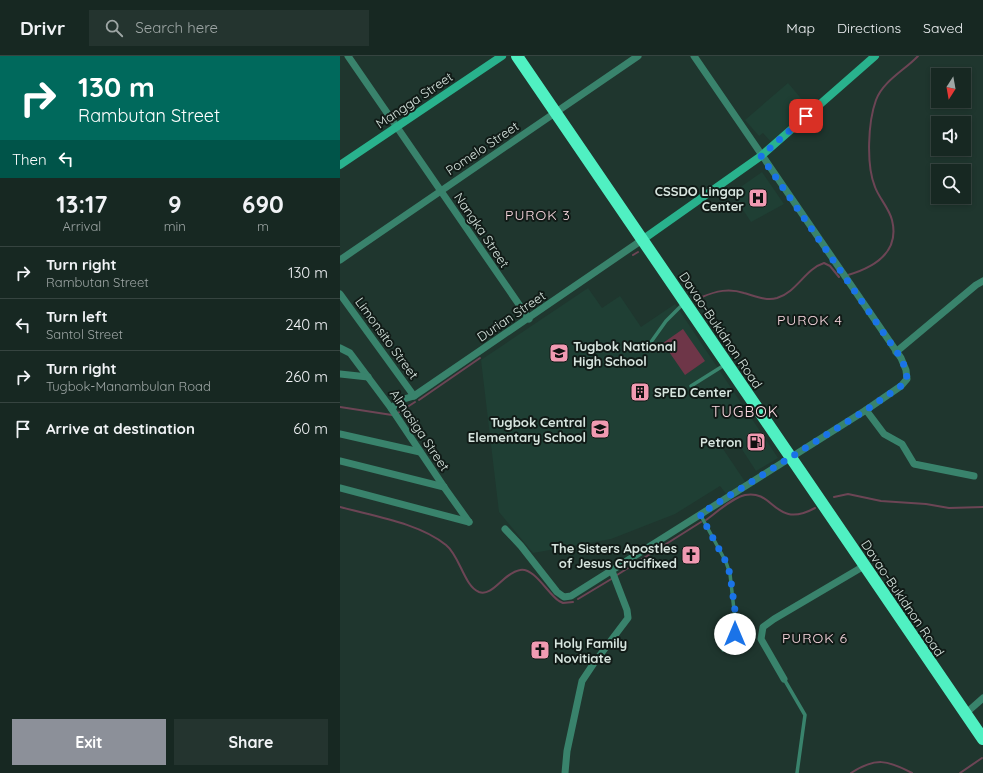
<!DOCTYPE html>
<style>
:root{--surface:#172822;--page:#24342f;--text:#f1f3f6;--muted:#9ea6a5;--line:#364440;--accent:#8c9099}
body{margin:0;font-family:Quicksand,sans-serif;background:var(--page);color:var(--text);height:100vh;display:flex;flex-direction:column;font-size:15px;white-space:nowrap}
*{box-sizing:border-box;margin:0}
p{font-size:13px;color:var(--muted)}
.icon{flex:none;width:22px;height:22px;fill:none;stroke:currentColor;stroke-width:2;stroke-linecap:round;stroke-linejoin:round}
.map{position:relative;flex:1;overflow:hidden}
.sheet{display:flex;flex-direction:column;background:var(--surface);width:340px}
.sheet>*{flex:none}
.top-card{background:#00695c;color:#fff;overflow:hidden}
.needle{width:26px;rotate:191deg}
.tools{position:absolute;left:591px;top:12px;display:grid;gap:8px}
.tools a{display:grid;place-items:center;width:40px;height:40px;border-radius:0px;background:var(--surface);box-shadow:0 2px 6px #0003,0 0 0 1px var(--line);font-size:20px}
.pin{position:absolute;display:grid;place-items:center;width:34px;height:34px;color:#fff;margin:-17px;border-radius:8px;box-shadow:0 2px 6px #0006}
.me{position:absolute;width:44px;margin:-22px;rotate:0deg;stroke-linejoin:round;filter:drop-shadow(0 0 3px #0008)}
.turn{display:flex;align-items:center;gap:14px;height:84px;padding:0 12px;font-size:18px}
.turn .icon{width:52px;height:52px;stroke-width:2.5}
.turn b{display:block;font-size:28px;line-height:34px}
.then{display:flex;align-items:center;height:38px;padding:0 12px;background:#0003;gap:8px;font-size:15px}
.eta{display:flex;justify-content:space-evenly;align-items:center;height:68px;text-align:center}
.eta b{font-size:24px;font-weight:700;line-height:28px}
.button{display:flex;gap:8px;margin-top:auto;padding:8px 12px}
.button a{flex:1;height:46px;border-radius:0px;background:var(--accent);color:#fff;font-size:16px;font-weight:700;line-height:46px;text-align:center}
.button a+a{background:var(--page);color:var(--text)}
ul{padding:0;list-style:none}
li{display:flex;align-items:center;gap:12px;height:52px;padding:0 12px;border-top:1px solid var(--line)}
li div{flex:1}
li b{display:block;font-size:15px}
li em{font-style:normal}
header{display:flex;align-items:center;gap:24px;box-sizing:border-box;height:56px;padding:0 20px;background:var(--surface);border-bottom:1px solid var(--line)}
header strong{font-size:19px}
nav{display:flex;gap:22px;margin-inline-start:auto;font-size:14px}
.search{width:280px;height:36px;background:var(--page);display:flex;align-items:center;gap:10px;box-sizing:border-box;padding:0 14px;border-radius:0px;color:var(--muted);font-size:15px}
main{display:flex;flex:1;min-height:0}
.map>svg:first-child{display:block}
.built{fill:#1f3f34}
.green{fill:#6e3648}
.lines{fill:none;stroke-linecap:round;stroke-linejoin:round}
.stream{stroke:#6c4555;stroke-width:2}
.lane{stroke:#39836c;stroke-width:3.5}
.street{stroke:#39836c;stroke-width:7}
.secondary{stroke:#29b28d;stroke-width:8}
.highway{stroke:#50f0c2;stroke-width:12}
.route{stroke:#1a73e8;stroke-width:7;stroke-dasharray:0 12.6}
.labels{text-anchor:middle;stroke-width:4;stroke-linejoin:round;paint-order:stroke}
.street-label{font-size:13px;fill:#d7e5df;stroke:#111b17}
.poi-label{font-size:13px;font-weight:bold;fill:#d7e5df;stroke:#111b17;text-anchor:end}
.neighbourhood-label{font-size:14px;letter-spacing:1px;fill:#fcdae2;stroke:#111b17}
.quarter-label{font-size:15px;letter-spacing:1px;fill:#fcdae2;stroke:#111b17}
</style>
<header>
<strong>Drivr</strong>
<div class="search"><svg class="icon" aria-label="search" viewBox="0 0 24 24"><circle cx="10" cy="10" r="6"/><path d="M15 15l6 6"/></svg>Search here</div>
<nav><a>Map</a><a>Directions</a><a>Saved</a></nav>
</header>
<main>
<section class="sheet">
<div class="top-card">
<div class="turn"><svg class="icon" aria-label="right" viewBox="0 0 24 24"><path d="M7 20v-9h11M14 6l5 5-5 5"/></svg><div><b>130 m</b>Rambutan Street</div></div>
<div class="then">Then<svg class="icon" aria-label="left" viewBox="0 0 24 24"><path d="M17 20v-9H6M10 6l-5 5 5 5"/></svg></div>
</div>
<div class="eta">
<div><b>13:17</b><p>Arrival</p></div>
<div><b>9</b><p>min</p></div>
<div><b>690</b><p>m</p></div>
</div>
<ul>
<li><svg class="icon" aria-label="right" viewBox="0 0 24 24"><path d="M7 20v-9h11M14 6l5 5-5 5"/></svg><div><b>Turn right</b><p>Rambutan Street</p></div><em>130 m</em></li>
<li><svg class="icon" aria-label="left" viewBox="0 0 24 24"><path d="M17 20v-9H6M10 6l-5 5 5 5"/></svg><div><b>Turn left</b><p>Santol Street</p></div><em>240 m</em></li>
<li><svg class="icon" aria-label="right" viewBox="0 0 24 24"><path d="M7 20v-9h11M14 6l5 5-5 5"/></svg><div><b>Turn right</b><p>Tugbok-Manambulan Road</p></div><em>260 m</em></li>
<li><svg class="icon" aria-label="arrive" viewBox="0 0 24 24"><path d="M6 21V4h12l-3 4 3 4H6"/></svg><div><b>Arrive at destination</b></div><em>60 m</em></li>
</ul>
<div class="button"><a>Exit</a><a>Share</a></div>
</section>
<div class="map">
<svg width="643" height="717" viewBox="0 0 643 717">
<rect width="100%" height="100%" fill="#1f362e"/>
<g class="built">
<polygon points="448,27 470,53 431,86 423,77 419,80 405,64"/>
<polygon points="422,116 444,148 411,166 392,137"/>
<polygon points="248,232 262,252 280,240 301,271 335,248 438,402 416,415 394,381 381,390 406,427 387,439 380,430 335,458 271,483 193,497 159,456 141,304"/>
</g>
<polygon class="green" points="343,273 365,305 345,319 323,287"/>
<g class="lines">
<g class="stream">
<polyline points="293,199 298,196"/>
<path d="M508,219C535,211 560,196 552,164C549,152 539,142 535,131C526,109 528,66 536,44C543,25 565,14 578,0"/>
<path d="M362,241C376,235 389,232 404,237C415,240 426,245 437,242C457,236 465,213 484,207L490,210L499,221"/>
<polyline points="79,344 140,302"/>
<polyline points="0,351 52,359"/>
<polyline points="58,357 75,346"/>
<polyline points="494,441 508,438 541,445 586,448 609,452 643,451"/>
<path d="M0,451C33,460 79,467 106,489C120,500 124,530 139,536C153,541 163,517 180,514C194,511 208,538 219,545L223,547L233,546"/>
<path d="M366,464C377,456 392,442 405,439C435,433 434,474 475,452"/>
<polyline points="277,519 361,466"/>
<polyline points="238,543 273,522"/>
<path d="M511,717C536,701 547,704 572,717"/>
<polyline points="620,717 642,702"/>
</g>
<g class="lane">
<polyline points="311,286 326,265 344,247"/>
<polyline points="351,330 386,308"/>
<polyline points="360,458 386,506 390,518 396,572 395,578 383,594"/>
<polyline points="444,623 465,659 457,717"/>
</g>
<g class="street">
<polyline points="8,0 189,263"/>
<polyline points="0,204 298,0"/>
<polyline points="0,238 74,340"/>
<polyline points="0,292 10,297 51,352 104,431 129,466"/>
<polyline points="556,296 636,229 643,225"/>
<polyline points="0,318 28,321"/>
<polyline points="51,352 64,343 74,340 302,184"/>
<polyline points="526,354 544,378 562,388 574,408 634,420"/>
<polyline points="0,378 80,396"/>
<polyline points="0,405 104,431"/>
<polyline points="0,432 129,466"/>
<polyline points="165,473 181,490 217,536 224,541 231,540 526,354 561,330 567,323 566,314 561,302 354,0"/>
<polyline points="444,623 421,583 423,571 434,563 524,510"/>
<polyline points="625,658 643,642"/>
<polyline points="225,717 227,695 242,625 254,607 288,562 287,554 272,515"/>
</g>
<g class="secondary">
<polyline points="0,109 162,0"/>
<polyline points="302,184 421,100 535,0"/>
</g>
<polyline class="highway" points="177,0 643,683"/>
</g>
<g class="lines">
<polyline class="route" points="395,578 396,562 390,518 386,506 360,458 526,354 561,330 567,323 566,314 561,302 421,100 466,60"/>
</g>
<defs>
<g id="hospital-square" transform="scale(1)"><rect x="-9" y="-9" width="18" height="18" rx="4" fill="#f19ab2" stroke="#111b17"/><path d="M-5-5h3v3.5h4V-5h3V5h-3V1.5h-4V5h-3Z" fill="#111"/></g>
<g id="school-square" transform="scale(1)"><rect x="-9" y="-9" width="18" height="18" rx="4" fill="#f19ab2" stroke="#111b17"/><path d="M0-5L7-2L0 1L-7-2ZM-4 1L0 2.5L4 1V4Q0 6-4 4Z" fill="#111"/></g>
<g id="building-square" transform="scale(1)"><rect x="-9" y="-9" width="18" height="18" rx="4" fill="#f19ab2" stroke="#111b17"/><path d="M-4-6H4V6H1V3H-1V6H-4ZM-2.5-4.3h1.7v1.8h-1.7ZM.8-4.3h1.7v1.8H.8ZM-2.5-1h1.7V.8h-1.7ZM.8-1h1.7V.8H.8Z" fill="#111"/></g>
<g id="fuel-square" transform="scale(1)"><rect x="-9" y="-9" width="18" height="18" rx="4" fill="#f19ab2" stroke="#111b17"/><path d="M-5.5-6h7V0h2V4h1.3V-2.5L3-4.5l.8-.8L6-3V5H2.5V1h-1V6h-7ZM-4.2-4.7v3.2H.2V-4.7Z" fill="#111"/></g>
<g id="church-square" transform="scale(1)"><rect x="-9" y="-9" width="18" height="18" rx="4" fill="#f19ab2" stroke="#111b17"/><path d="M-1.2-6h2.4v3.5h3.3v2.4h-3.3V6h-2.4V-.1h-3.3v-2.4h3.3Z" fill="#111"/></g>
</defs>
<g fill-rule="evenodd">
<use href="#hospital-square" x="418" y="142"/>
<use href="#school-square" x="219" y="297"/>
<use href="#building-square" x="300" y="336"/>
<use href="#school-square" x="260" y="373"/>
<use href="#fuel-square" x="416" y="386"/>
<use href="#church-square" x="351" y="499"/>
<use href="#church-square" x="200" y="594"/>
</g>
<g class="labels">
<g class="street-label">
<text transform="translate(74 44) rotate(-34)" y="5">Mangga Street</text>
<text transform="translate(142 92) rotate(-34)" y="5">Pomelo Street</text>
<text transform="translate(142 174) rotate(56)" y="5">Nangka Street</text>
<text transform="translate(171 260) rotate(-34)" y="5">Durian Street</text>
<text transform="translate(381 274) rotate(56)" y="5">Davao-Bukidnon Road</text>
<text transform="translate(47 282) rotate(54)" y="5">Limonsito Street</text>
<text transform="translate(80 374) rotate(56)" y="5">Almasiga Street</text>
<text transform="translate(563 542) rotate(56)" y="5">Davao-Bukidnon Road</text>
</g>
<g class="poi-label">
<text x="404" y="140">CSSDO Lingap<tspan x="404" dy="15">Center</tspan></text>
<text x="233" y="295" text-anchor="start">Tugbok National<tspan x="233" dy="15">High School</tspan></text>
<text x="314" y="341" text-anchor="start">SPED Center</text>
<text x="246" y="371">Tugbok Central<tspan x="246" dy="15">Elementary School</tspan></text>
<text x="402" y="391">Petron</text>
<text x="337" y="497">The Sisters Apostles<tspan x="337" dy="15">of Jesus Crucifixed</tspan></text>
<text x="214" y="592" text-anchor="start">Holy Family<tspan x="214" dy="15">Novitiate</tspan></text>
</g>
<g class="neighbourhood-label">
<text x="198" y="164">PUROK 3</text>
<text x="470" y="269">PUROK 4</text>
<text x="475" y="587">PUROK 6</text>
</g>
<g class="quarter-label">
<text x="405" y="361">TUGBOK</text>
</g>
</g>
</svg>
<div class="tools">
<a><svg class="needle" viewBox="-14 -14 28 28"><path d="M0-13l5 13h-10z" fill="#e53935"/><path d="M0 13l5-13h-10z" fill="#9ea6a5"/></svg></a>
<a><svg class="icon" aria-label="sound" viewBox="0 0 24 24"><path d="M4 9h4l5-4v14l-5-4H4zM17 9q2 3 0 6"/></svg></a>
<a><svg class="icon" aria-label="search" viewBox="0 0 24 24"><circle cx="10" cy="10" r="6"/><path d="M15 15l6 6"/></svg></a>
</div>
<div class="pin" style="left:466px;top:60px;background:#d93025"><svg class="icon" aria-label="arrive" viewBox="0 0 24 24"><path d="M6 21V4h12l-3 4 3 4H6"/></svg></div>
<svg class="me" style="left:395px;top:578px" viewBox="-20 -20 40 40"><circle r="19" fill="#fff"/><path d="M0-13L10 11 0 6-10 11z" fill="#1a73e8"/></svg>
</div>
</main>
